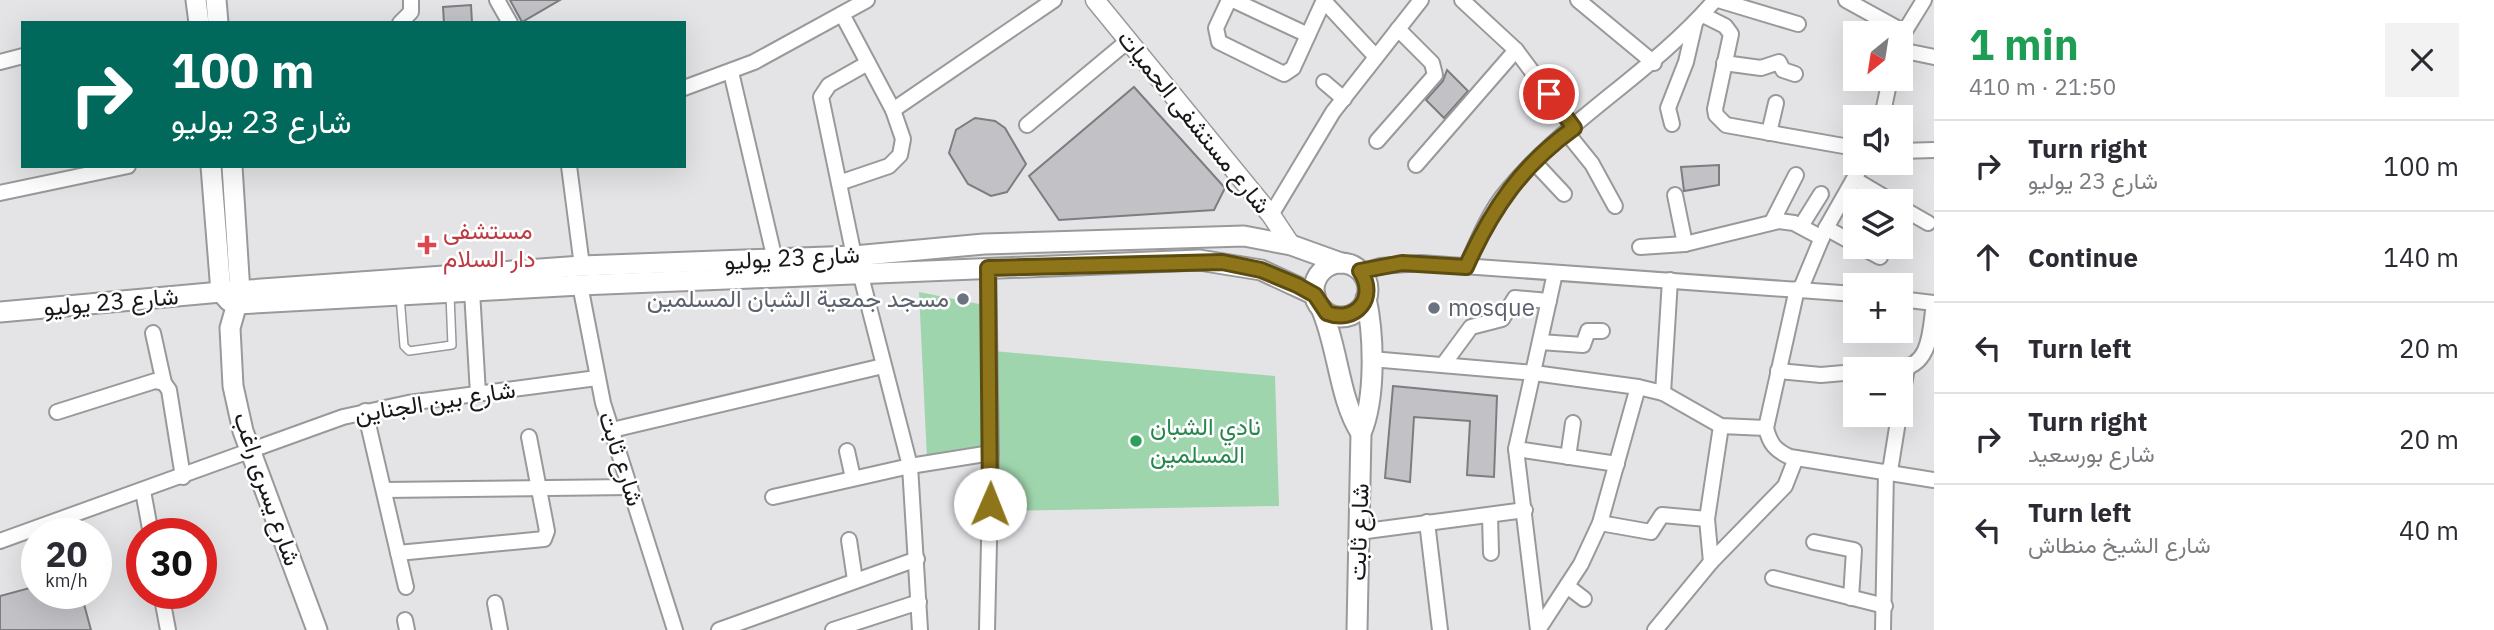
<!DOCTYPE html>
<meta charset="utf-8">
<style>
:root{--surface:#fff;--page:#f2f2f3;--text:#2b2b33;--muted:#7c7c81;--line:#e1e1e2}
body{margin:0;font-family:"IBM Plex Sans",Vazirmatn,sans-serif;background:var(--page);color:var(--text);height:100vh;display:flex;flex-direction:column;font-size:26px;white-space:nowrap}
*{box-sizing:border-box;margin:0}
p{font-size:23px;color:var(--muted)}
.icon{flex:none;width:38px;height:38px;fill:none;stroke:currentColor;stroke-width:2;stroke-linecap:round;stroke-linejoin:round}
.map{position:relative;flex:1;overflow:hidden}
.details{display:flex;flex-direction:column;background:var(--surface);width:560px}
.details>*{flex:none}
.top-card{position:absolute;left:21px;top:21px;width:665px;height:147px;border-radius:0px;box-shadow:0 7px 28px #0002;background:#00695c;color:#fff;overflow:hidden}
.needle{width:46px;rotate:210deg}
.buttons{position:absolute;left:1843px;top:21px;display:grid;gap:14px}
.buttons a{display:grid;place-items:center;width:70px;height:70px;border-radius:0px;background:var(--surface);box-shadow:0 7px 28px #0002;font-size:35px}
.speed{position:absolute;left:21px;top:518px;display:flex;gap:14px;font-size:35px;font-weight:700;text-align:center}
.speed>*{display:grid;place-content:center;width:91px;height:91px;border-radius:50%;background:var(--surface);box-shadow:0 7px 28px #0002;line-height:1}
.speed small{font-size:18px;font-weight:400}
.speed .limit{border:10px solid #d22;background:#fff;color:#111}
.pin{position:absolute;display:grid;place-items:center;width:60px;height:60px;color:#fff;margin:-30px;border:4px solid #fff;border-radius:50%;box-shadow:0 2px 7px #0007}
.me{position:absolute;width:77px;margin:-38px;rotate:1deg;stroke-linejoin:round;filter:drop-shadow(0 0 5px #0008)}
.turn{display:flex;align-items:center;gap:24px;height:147px;padding:0 35px;font-size:32px}
.turn .icon{width:91px;height:91px;stroke-width:2.5}
.turn b{display:block;font-size:49px;line-height:60px}
.round{display:grid;place-items:center;flex:none;width:74px;height:74px;border-radius:0px;background:var(--page)}
.head{display:flex;align-items:center;justify-content:space-between;height:119px;padding:0 35px}
h1{font-size:42px;font-weight:800;line-height:52px;color:#1e9e55}
ul{padding:0;list-style:none}
li{display:flex;align-items:center;gap:21px;height:91px;padding:0 35px;border-top:2px solid var(--line)}
li div{flex:1}
li b{display:block;font-size:26px}
li em{font-style:normal}
main{display:flex;flex:1;min-height:0}
.map>svg:first-child{display:block}
.green{fill:#9fd5ac}
.building{fill:#c2c2c6;stroke:#7d7d80;stroke-width:2}
.lines{fill:none;stroke-linecap:round;stroke-linejoin:round}
.service-casing{stroke:#99999c;stroke-width:10}
.minor-casing{stroke:#99999c;stroke-width:18}
.tertiary-casing{stroke:#99999c;stroke-width:21}
.secondary-casing{stroke:#99999c;stroke-width:23}
.service{stroke:#fff;stroke-width:7}
.minor{stroke:#fff;stroke-width:14}
.tertiary{stroke:#fff;stroke-width:18}
.secondary{stroke:#fff;stroke-width:19}
.route-casing{stroke:#5c4c11;stroke-width:18}
.route{stroke:#8e751a;stroke-width:12}
.health-dot{fill:#e0444e;stroke:#fff;stroke-width:2.5}
.worship-dot{fill:#6b7280;stroke:#fff;stroke-width:2.5}
.leisure-dot{fill:#2e9e5b;stroke:#fff;stroke-width:2.5}
.labels{text-anchor:middle;stroke-width:5;stroke-linejoin:round;paint-order:stroke}
.street-label{font-size:24px;fill:#18181a;stroke:#fff}
.health-label{font-size:24px;fill:#be3a42;stroke:#fff;text-anchor:start}
.worship-label{font-size:24px;fill:#5b616d;stroke:#fff;text-anchor:end}
.leisure-label{font-size:24px;fill:#27864d;stroke:#fff;text-anchor:start}
</style>
<main>
<div class="map">
<svg width="1934" height="630" viewBox="0 0 1934 630">
<rect width="100%" height="100%" fill="#e4e4e7"/>
<g class="green">
<polygon points="919,292 984,305 986,450 927,459"/>
<polygon points="994,351 1275,376 1279,506 997,511"/>
</g>
<g class="building">
<polygon points="510,0 560,0 522,22"/>
<polygon points="471,5 472,23 444,23 443,7"/>
<polygon points="1447,70 1468,91 1444,118 1426,100 1443,81"/>
<polygon points="1134,87 1225,188 1214,210 1059,220 1029,176"/>
<polygon points="975,118 995,121 1005,128 1026,164 1007,192 991,196 968,184 949,153 956,130"/>
<polygon points="1719,165 1719,185 1684,191 1681,167"/>
<polygon points="1393,386 1497,396 1494,477 1467,475 1470,421 1414,417 1410,482 1385,478"/>
<polygon points="37,586 37,593 81,593 91,630 0,630 0,596"/>
</g>
<g class="lines">
<g class="service-casing">
<polyline id="service" points="400,296 404,346 409,351 452,345 450,295"/>
</g>
<g class="minor-casing">
<g id="minor">
<polyline points="497,0 510,23"/>
<polyline points="1229,0 1216,28 1219,42 1284,74 1293,68 1324,0"/>
<polyline points="1233,0 1308,35"/>
<polyline points="1462,0 1516,50 1574,128"/>
<polyline points="1578,0 1654,63"/>
<polyline points="1718,0 1798,24"/>
<polyline points="1846,0 1904,32"/>
<polyline points="1324,1 1376,57"/>
<polyline points="1703,15 1725,26 1731,34 1715,109 1716,115 1726,125 1855,148"/>
<polyline points="400,23 411,12 411,0"/>
<polyline points="1900,39 1924,0"/>
<polyline points="1900,50 1934,57"/>
<polyline points="0,62 23,56"/>
<polyline points="1724,63 1761,68 1779,62 1783,70 1795,74"/>
<polyline points="731,72 775,260"/>
<polyline points="1324,82 1344,99"/>
<polyline points="684,88 754,62 867,0"/>
<polyline points="893,110 1054,0"/>
<polyline points="1882,117 1890,79"/>
<polyline points="1672,124 1668,108 1686,62 1695,23"/>
<polyline points="1027,125 1129,40"/>
<polyline points="1567,133 1592,164 1615,206"/>
<polyline points="1769,133 1776,103"/>
<polyline points="1377,141 1435,75 1432,63 1398,29"/>
<polyline points="1900,151 1934,150"/>
<polyline points="1535,163 1564,194"/>
<polyline points="1416,165 1516,50"/>
<polyline points="569,166 582,266"/>
<polyline points="1854,179 1891,201"/>
<polyline points="839,183 889,166 900,155 903,139 893,110 842,14"/>
<polyline points="0,193 128,166"/>
<polyline points="1675,195 1685,244"/>
<polyline points="1900,207 1928,223"/>
<polyline points="1271,215 1333,112 1421,0"/>
<polyline points="1772,222 1796,175"/>
<polyline points="1801,226 1821,194"/>
<polyline points="1826,228 1855,244"/>
<polyline points="1640,247 1685,244 1779,221 1794,223 1822,238"/>
<polyline points="1861,247 1880,257"/>
<polyline points="854,256 821,97 829,85 868,63"/>
<path d="M1466,267C1477,243 1487,217 1503,196C1560,123 1653,73 1715,0"/>
<polyline points="1360,272 1380,266 1421,263 1855,294"/>
<polyline points="861,276 910,466 920,630"/>
<polyline points="580,285 603,403 675,630"/>
<polyline points="1801,288 1826,228 1863,163"/>
<path d="M1797,289L1766,428C1770,444 1775,450 1790,457L1934,480"/>
<polyline points="472,291 478,394"/>
<polyline points="1900,299 1934,303"/>
<polyline points="153,333 164,383"/>
<polyline points="1540,342 1583,345 1588,331 1602,331"/>
<polyline points="1371,359 1534,373 1638,387 1663,393 1721,426 1766,428"/>
<polyline points="1443,365 1471,327 1502,319 1515,298 1549,301"/>
<path d="M1898,369C1932,366 1930,329 1934,303"/>
<polyline points="1778,371 1821,375 1855,372"/>
<polyline points="1663,393 1670,280"/>
<polyline points="1900,408 1907,368"/>
<polyline points="365,411 406,587"/>
<polyline points="57,412 155,381 164,383 169,390 183,477"/>
<polyline points="612,430 883,366"/>
<polyline points="1516,449 1617,464"/>
<polyline points="847,451 853,478"/>
<polyline points="1568,457 1573,423"/>
<polyline points="1890,471 1899,415"/>
<polyline points="384,490 630,487"/>
<polyline points="143,491 151,534"/>
<polyline points="773,497 910,466 991,453"/>
<polyline points="1490,515 1491,553"/>
<polyline points="1427,522 1440,630"/>
<polyline points="1600,523 1651,532 1662,515 1707,519"/>
<polyline points="1359,532 1525,510"/>
<polyline points="849,540 855,580"/>
<polyline points="0,541 343,417 408,403 597,378"/>
<polyline points="1814,542 1854,550 1851,598"/>
<polyline points="398,553 544,539 547,531 529,437"/>
<polyline points="1711,562 1707,519 1721,426"/>
<polyline points="1773,578 1885,606"/>
<polyline points="1567,586 1584,599"/>
<polyline points="161,593 168,630"/>
<polyline points="495,603 500,630"/>
<polyline points="405,620 407,630"/>
<polyline points="719,630 917,559"/>
<polyline points="833,630 919,602"/>
<polyline points="987,630 991,453 988,268"/>
<polyline points="1538,630 1516,449 1555,273"/>
<polyline points="1538,630 1581,564 1600,523 1638,387"/>
<polyline points="1655,630 1711,562 1785,486 1796,458"/>
<polyline points="1883,630 1886,471"/>
</g>
</g>
<g class="tertiary-casing">
<polyline id="tertiary" points="1095,0 1271,215 1291,245"/>
</g>
<g class="secondary-casing">
<g id="secondary">
<polyline points="196,0 199,23"/>
<polyline points="216,0 218,23"/>
<polyline points="211,166 221,292 229,301 237,304 580,285 1199,260 1261,270 1315,295"/>
<polyline points="232,166 240,293 230,328 233,386 243,431 317,630"/>
<circle cx="1341" cy="290" r="27"/>
<path d="M1321,308C1338,346 1339,400 1361,433"/>
<polyline points="0,312 221,292 582,266 854,256 984,244 1244,236 1291,245 1341,263"/>
<path d="M1357,630L1361,433C1376,398 1374,335 1366,298"/>
</g>
</g>
<use href="#service" class="service"/>
<use href="#minor" class="minor"/>
<use href="#tertiary" class="tertiary"/>
<use href="#secondary" class="secondary"/>
</g>
<g class="lines">
<g class="route-casing">
<path id="route" d="M990,504L988,268L1222,262L1261,270L1297,285L1315,295L1327,313C1356,324 1378,297 1360,271L1402,263L1466,267C1492,209 1522,165 1574,128L1549,94"/>
</g>
<use href="#route" class="route"/>
</g>
<path class="health-dot" d="M423.5 234.5h7v7h7v7h-7v7h-7v-7h-7v-7h7z"/>
<g class="worship-dot">
<circle cx="963" cy="299" r="7"/>
<circle cx="1434" cy="308" r="7"/>
</g>
<circle class="leisure-dot" cx="1136" cy="441" r="7"/>
<g class="labels">
<g class="street-label">
<text transform="translate(1194 122) rotate(51)" y="8">شارع مستشفى الحميات</text>
<text transform="translate(792 258) rotate(-3)" y="8">شارع 23 يوليو</text>
<text transform="translate(111 302) rotate(-5)" y="8">شارع 23 يوليو</text>
<text transform="translate(435 402) rotate(-9)" y="8">شارع بين الجناين</text>
<text transform="translate(621 459) rotate(72)" y="8">شارع ثابت</text>
<text transform="translate(267 489) rotate(71)" y="8">شارع يسرى راغب</text>
<text transform="translate(1359 532) rotate(-88)" y="8">شارع ثابت</text>
</g>
<g class="health-label">
<text x="443" y="239">مستشفى<tspan x="443" dy="28">دار السلام</tspan></text>
</g>
<g class="worship-label">
<text x="949" y="307">مسجد جمعية الشبان المسلمين</text>
<text x="1448" y="316" text-anchor="start">mosque</text>
</g>
<g class="leisure-label">
<text x="1150" y="435">نادي الشبان<tspan x="1150" dy="28">المسلمين</tspan></text>
</g>
</g>
</svg>
<div class="buttons">
<a><svg class="needle" viewBox="-14 -14 28 28"><path d="M0-13l5 13h-10z" fill="#e53935"/><path d="M0 13l5-13h-10z" fill="#7c7c81"/></svg></a>
<a><svg class="icon" aria-label="sound" viewBox="0 0 24 24"><path d="M4 9h4l5-4v14l-5-4H4zM17 9q2 3 0 6"/></svg></a>
<a><svg class="icon" aria-label="layers" viewBox="0 0 24 24"><path d="M12 4l9 5-9 5-9-5zM3 14l9 5 9-5"/></svg></a>
<a>+</a>
<a>−</a>
</div>
<div class="speed"><div>20<small>km/h</small></div><div class="limit">30</div></div>
<div class="pin" style="left:1549px;top:94px;background:#d93025"><svg class="icon" aria-label="arrive" viewBox="0 0 24 24"><path d="M6 21V4h12l-3 4 3 4H6"/></svg></div>
<svg class="me" style="left:990px;top:504px" viewBox="-20 -20 40 40"><circle r="19" fill="#fff"/><path d="M0-13L10 11 0 6-10 11z" fill="#8e751a"/></svg>
<div class="top-card">
<div class="turn"><svg class="icon" aria-label="right" viewBox="0 0 24 24"><path d="M7 20v-9h11M14 6l5 5-5 5"/></svg><div><b>100 m</b>شارع 23 يوليو</div></div>
</div>
</div>
<section class="details">
<div class="head"><div><h1>1 min</h1><p>410 m · 21:50</p></div><a class="round"><svg class="icon" aria-label="close" viewBox="0 0 24 24"><path d="M6 6l12 12M18 6L6 18"/></svg></a></div>
<ul>
<li><svg class="icon" aria-label="right" viewBox="0 0 24 24"><path d="M7 20v-9h11M14 6l5 5-5 5"/></svg><div><b>Turn right</b><p>شارع 23 يوليو</p></div><em>100 m</em></li>
<li><svg class="icon" aria-label="ahead" viewBox="0 0 24 24"><path d="M12 20V5M6 11l6-6 6 6"/></svg><div><b>Continue</b></div><em>140 m</em></li>
<li><svg class="icon" aria-label="left" viewBox="0 0 24 24"><path d="M17 20v-9H6M10 6l-5 5 5 5"/></svg><div><b>Turn left</b></div><em>20 m</em></li>
<li><svg class="icon" aria-label="right" viewBox="0 0 24 24"><path d="M7 20v-9h11M14 6l5 5-5 5"/></svg><div><b>Turn right</b><p>شارع بورسعيد</p></div><em>20 m</em></li>
<li><svg class="icon" aria-label="left" viewBox="0 0 24 24"><path d="M17 20v-9H6M10 6l-5 5 5 5"/></svg><div><b>Turn left</b><p>شارع الشيخ منطاش</p></div><em>40 m</em></li>
</ul>
</section>
</main>
